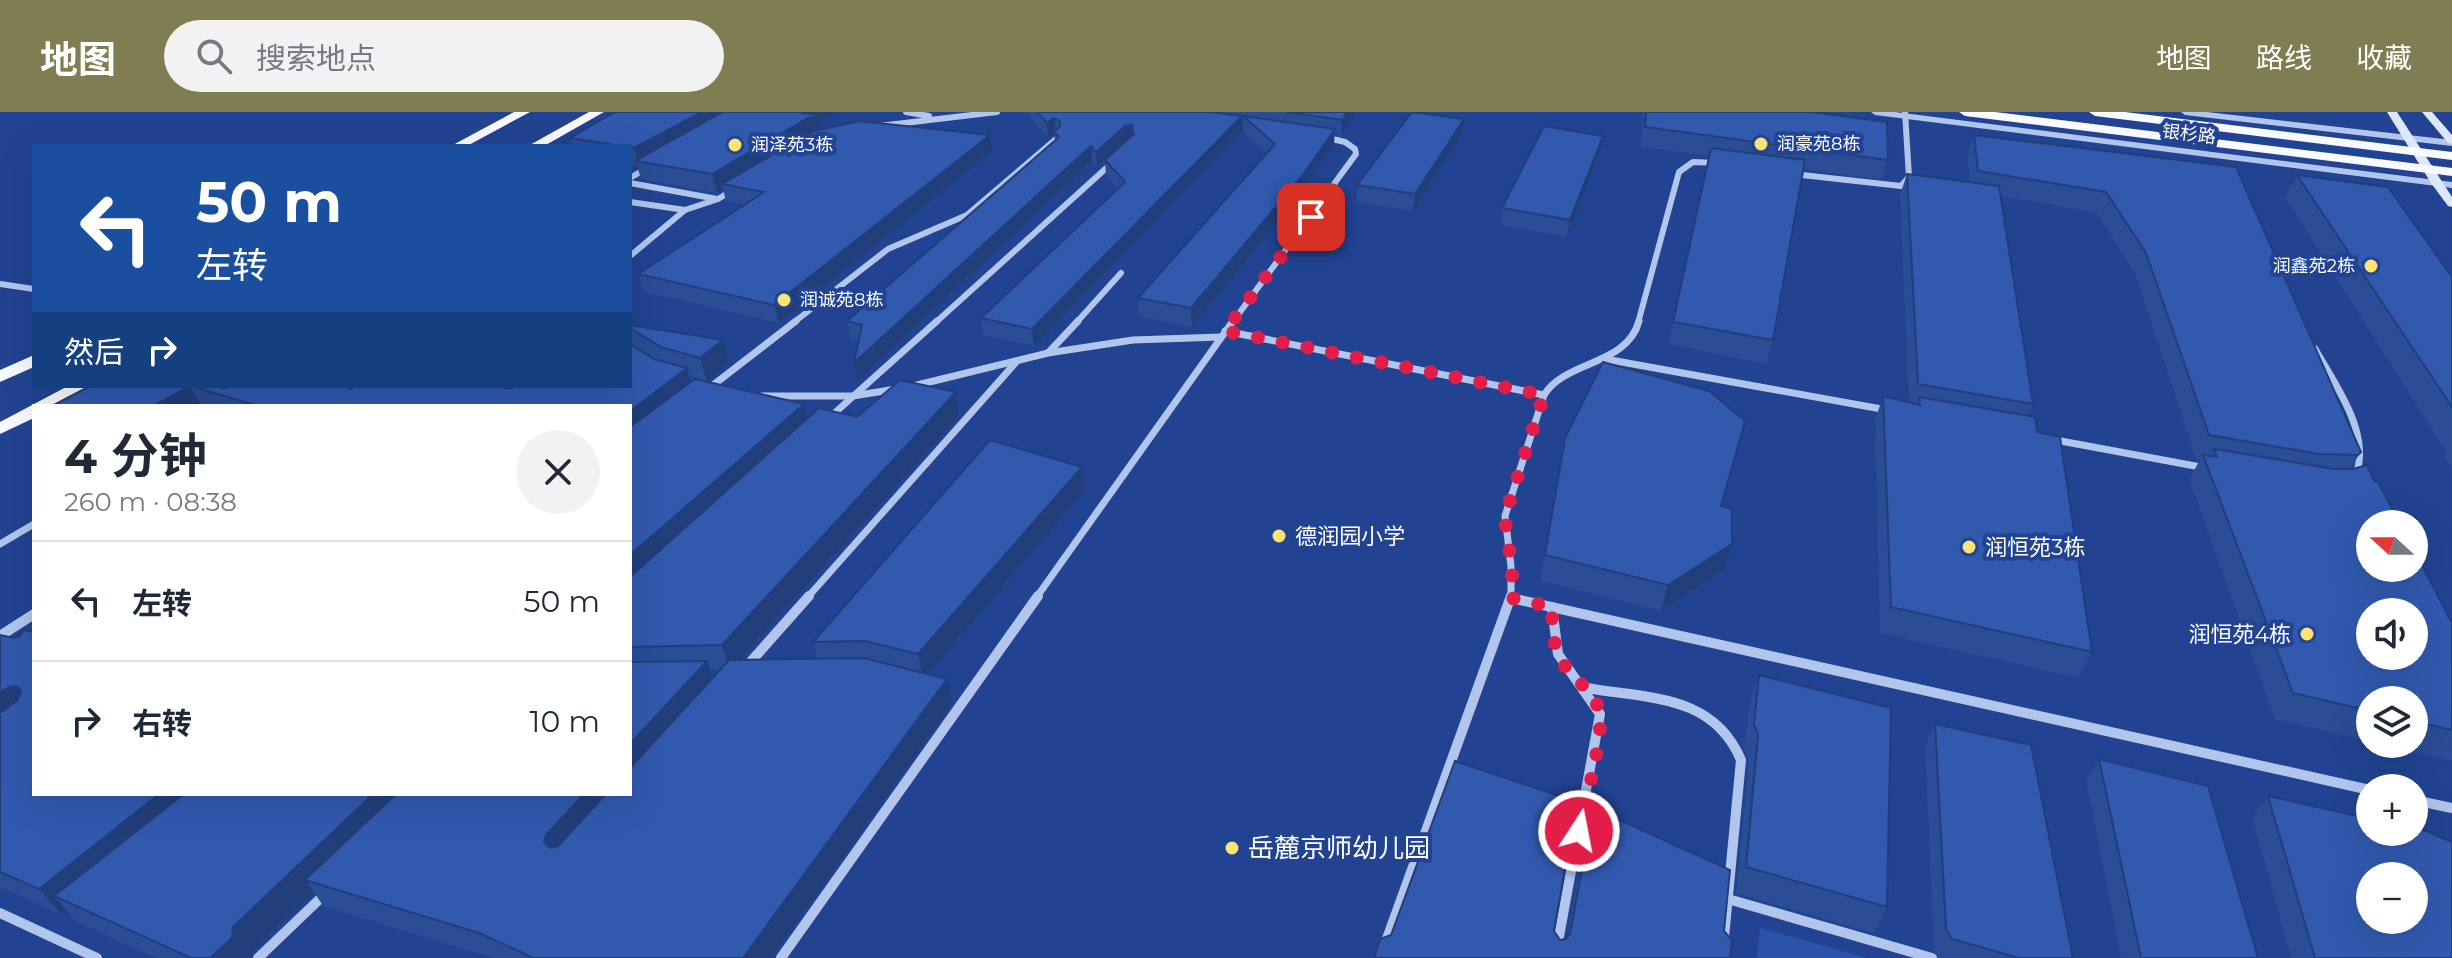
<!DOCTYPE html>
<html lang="zh">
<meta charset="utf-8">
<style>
:root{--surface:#fff;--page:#f2f2f3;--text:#1f2937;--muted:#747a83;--line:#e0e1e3;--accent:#817d52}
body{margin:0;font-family:Montserrat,"Noto Sans SC",sans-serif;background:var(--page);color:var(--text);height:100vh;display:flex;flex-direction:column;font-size:30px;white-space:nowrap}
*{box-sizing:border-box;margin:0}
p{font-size:26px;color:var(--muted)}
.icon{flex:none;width:44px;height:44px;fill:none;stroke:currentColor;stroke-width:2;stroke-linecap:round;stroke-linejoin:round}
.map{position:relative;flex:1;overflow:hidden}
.side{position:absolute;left:32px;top:292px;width:600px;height:392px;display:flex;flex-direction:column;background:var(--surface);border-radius:0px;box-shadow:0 8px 32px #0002}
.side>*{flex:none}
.hud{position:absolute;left:32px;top:32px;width:600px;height:244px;border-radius:0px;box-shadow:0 8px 32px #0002;background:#1a4fa0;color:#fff;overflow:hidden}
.needle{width:52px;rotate:291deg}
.buttons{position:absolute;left:2356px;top:398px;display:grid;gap:16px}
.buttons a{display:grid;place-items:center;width:72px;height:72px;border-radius:50%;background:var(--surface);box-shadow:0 8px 32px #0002;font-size:40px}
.pin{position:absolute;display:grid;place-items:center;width:68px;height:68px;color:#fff;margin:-34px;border-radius:16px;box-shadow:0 4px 12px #0006}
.me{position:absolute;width:88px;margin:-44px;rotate:11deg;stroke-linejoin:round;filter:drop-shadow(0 0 6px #0008)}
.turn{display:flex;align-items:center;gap:28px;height:168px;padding:0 32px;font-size:36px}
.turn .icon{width:104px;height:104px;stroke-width:2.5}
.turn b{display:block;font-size:56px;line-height:68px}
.then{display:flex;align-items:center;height:76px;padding:0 32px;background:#0003;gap:16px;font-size:30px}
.round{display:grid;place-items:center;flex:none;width:84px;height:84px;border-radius:42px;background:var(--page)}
.overview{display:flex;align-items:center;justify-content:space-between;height:136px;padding:0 32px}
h1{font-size:48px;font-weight:700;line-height:60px}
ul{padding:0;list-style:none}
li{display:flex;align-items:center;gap:24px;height:120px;padding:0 32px;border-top:2px solid var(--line)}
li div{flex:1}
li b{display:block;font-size:30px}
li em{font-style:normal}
header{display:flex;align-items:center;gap:48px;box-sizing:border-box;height:112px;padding:0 40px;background:var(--accent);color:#fff}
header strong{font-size:38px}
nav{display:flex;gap:44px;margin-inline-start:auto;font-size:28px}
.search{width:560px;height:72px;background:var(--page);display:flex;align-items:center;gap:20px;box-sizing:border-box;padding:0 28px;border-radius:44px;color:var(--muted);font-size:30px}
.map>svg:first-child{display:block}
.green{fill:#2b53a9}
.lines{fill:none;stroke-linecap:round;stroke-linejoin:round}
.minor-far2{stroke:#b2c5ed;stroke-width:6}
.minor-far1{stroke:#b2c5ed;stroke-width:7}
.minor{stroke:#b2c5ed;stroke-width:10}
.tertiary{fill:#b2c5ed;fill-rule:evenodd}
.secondary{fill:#dee7fa;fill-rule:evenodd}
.primary{fill:#f8faff;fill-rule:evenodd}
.wall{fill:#2a4d96;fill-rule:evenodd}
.shaded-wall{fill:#223e7a}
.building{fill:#3159ae;stroke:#223e7a;stroke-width:2;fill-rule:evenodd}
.route{stroke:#e11d48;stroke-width:14;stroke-dasharray:0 25.2}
.poi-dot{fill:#f9e474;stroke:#214391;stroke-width:3}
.labels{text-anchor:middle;stroke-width:8;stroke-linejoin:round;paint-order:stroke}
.far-street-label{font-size:18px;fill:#fff;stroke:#214391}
.far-poi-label{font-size:18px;fill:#fff;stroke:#214391;text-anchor:start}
.poi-label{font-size:22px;fill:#fff;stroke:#214391;text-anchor:start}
.near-poi-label{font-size:26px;fill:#fff;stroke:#214391;text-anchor:start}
</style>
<header>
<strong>地图</strong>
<div class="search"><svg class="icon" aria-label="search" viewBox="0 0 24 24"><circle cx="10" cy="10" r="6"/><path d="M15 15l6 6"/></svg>搜索地点</div>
<nav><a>地图</a><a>路线</a><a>收藏</a></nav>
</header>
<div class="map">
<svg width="2452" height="846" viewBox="0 0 2452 846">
<rect width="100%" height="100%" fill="#214391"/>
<polygon class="green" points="1760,816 1867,846 1757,846"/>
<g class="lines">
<g class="minor-far2">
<polyline points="906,0 929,4"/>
<polyline points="879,14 997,0"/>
<polyline points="1793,62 1901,74 1909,65 1905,0"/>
<polyline points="630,66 647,56"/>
<polyline points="630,71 717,87"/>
<polyline points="630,90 685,98"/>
<polyline points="630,144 685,98 718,87 733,78"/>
<polyline points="0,172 34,177"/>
<polyline points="793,211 888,137 967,103 1056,27"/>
<polyline points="935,211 1113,50"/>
<polyline points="1076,211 1121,161"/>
<polyline points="1232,211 1356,42 1355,37 1345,30 1324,25"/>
<polyline points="1638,211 1679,60 1693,50 1716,51"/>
</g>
<g class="minor-far1">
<polyline points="1225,219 1544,283"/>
<path d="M2315,237C2335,273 2371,320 2356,363"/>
<polyline points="1049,240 1078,209"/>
<polyline points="1605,247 1887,298"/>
<polyline points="909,275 1048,241 1133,228 1221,225"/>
<polyline points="708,277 796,209"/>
<polyline points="762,284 853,284 896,277"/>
<polyline points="829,306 937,209"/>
<polyline points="2050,327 2206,356"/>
<polyline points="0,432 34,412"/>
<polyline points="807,486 1017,249"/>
<polyline points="1036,486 1233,209"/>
<path d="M1511,486V454L1505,404L1544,283C1565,248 1627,254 1639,209"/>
</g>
<g class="minor">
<polyline points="1511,486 2370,678"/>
<polyline points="1552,495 1558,542 1600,602 1555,846"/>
<polyline points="0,524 34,502"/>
<polyline points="746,555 809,484"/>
<path d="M1587,576C1649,587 1713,582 1741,648L1722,846"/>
<polyline points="2414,688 2452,696"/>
<polyline points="1728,787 1932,846"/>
<polyline points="0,801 97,846"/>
<polyline points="258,846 326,781"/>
<polyline points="781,846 1038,484"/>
<polyline points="1380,846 1511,484"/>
</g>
<g class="tertiary">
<polygon points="1871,0 1895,0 2452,70 2452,76 1875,3"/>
<polygon points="2181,0 2207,0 2452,28 2452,34 2185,3"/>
</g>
<g class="secondary">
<polygon points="2387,0 2397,0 2452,85 2452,95 2448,94 2431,71"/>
<polygon points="2422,0 2432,0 2452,23 2452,32 2448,31"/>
</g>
<g class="primary">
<polygon points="514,0 530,0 467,34 451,34"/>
<polygon points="589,0 604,0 544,34 528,34"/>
<polygon points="1959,0 1995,0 2452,56 2452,64 1965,4"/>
<polygon points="2089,0 2125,0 2452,40 2452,48 2095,4"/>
<polygon points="34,243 34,255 0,270 0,258"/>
<polygon points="68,274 90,274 57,294 34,294 34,306 0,322 0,310"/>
</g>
</g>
<g class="wall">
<polygon points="615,0 837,0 823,9 824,16 990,23 992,39 779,211 644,180 638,162 745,93 726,89 723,77 717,81 641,67 637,54 630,52 630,34 572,34 570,26"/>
<polygon points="1026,0 1356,0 1341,23 1334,22 1334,33 1301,80 1192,215 1138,204 1138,186 1267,41 1243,20 1243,9 1242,9 1242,19 1034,234 983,223 981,206 1118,77 1106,64 1105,49 1097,55 1092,49 857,269 854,251 858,229 850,227 847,209 1055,28 1054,22 1048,26"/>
<polygon points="1643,0 1811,0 1888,48 1881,68 1804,57 1773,228 1766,252 1668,232 1709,44 1641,35"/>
<polygon points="1462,23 1413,99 1356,90 1357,73"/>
<polygon points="1974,23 2236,55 2361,340 2350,357 2374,369 2452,511 2452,649 2379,632 2414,632 2414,588 2370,588 2370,630 2275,607 2189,367 2200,348 2196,347 2135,162 2097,101 2001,84 2033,292 2027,304 2037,320 2092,540 2078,566 1880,521 1875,308 1883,284 1909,290 1900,83 1907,62 1970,71 1967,43"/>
<polygon points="1600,39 1567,125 1500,113 1502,96"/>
<polygon points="2297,63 2452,165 2452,357 2444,345 2447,341 2285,85"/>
<path d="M630,213L723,228L729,250L707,269L690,264L691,270L804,292L807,307L959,304L739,548L817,547L813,530L1082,355L1084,379L928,562L952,592L771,846H493L323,794L314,780L252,840V846H156L77,810L67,799L62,803L0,775V523L14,526L34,682H630V294H52L90,274H630ZM710,558H720L713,566Z"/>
<polygon points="1561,350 1721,394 1725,457 1661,499 1540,469"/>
<polygon points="1759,563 1887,795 1874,821 1736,781 1749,649 1744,638 1750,589"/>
<polygon points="1935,612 2073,846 1938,846 1934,838 1925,633"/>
<polygon points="2099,647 2258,846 2121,846 2086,668"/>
<polygon points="2268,684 2452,846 2291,846 2252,705"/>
<polygon points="1593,696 1724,819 1730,846 1391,823 1554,819 1560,828 1565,827 1567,825 1586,722"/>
</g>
<g class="shaded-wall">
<polygon points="702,0 738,0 638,49 634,36"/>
<polygon points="805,0 837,0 823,9 825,21 722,72 723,77 717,81 712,62"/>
<polygon points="1347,0 1356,0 1341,23 1342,8"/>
<polygon points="1242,4 1242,19 1034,234 1032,217"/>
<polygon points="1054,6 1056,21 1048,26 1047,11"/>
<polygon points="1464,7 1462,23 1413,99 1415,82"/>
<polygon points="1132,13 1133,29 1126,30 1097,55 1096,40 1125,14"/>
<polygon points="1335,17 1334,33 1301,80 1192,215 1191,196"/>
<polygon points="990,23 992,39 779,211 774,193"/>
<polygon points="1603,24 1600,39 1567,125 1570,108"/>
<polygon points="1091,34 1092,49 857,269 854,251"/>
<polygon points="723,228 729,250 707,269 700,246"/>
<polygon points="687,256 694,279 630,329 630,299"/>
<polygon points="190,274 202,294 153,294"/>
<polygon points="956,280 959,304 730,558 722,533"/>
<polygon points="804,292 809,316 630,476 630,443"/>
<polygon points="1082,355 1084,379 923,568 918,542"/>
<polygon points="1732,432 1725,457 1661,499 1668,473"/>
<polygon points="707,549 715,574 630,670 630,632"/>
<polygon points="947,567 952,592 771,846 743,846"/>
<polygon points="16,574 34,596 0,621 0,581 9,575"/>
<polygon points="159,682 209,682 54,784 67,799 62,803 39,777"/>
<polygon points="373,682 415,682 305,768 314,780 252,840 252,846 210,846 233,815"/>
<polygon points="584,682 619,682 559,749 544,730 546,723"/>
</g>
<g class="building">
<polygon points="615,0 702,0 634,36 630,35 630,34 622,34 570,26"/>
<polygon points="723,0 805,0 803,1 822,3 808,6 712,62 635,49"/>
<polygon points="1037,0 1212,0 1242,4 1032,217 981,206 1125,70 1105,48 1134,22 1132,13 1125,14 1096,40 1091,34 854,251 862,213 847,209 1059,25 1054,20 1060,14 1060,9 1054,6 1047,11"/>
<polygon points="1286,0 1347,0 1342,8"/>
<polygon points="1412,0 1464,7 1415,82 1357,73"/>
<polygon points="1646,0 1811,0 1887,10 1888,48 1645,15"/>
<polygon points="1243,4 1335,17 1302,64 1191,196 1138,186 1275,32"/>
<polygon points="859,9 990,23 774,193 638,162 764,80 722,72 814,19"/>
<polygon points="1544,14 1603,24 1570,108 1502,96"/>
<polygon points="1974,23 2236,55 2361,340 2358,343 2319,342 2209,323 2146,141 2106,80 1978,59"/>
<polygon points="1711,36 1805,48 1773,228 1673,210"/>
<polygon points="1907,62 1999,74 2033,292 1918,272"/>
<polygon points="2297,63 2388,75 2452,165 2452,295"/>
<polygon points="630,213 723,228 700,246 661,235 630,216"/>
<polygon points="630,232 654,247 687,256 630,299 630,294 258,294 191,274 219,274 220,276 227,276 232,274 343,274 351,277 355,274 504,274 505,276 513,276 516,274 630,274"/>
<polygon points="1603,250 1709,279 1745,309 1721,394 1732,397 1732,432 1668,473 1545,443 1565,326"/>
<polygon points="695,267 804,292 630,443 630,315"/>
<polygon points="900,268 956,280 722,533 630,535 630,465 819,296 857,305"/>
<polygon points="90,274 190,274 153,294 52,294"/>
<polygon points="1883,284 1920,293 1919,285 2035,305 2037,320 2060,325 2092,540 1891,495"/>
<polygon points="990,328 1082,355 918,542 865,529 813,530"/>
<path d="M2214,337L2334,357H2353L2367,353L2374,369L2378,370L2400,412H2370V456H2414V438L2452,511V618L2414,609V588H2370V599L2293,581L2203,343L2217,345ZM2370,500H2414V544H2370Z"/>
<polygon points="23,518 34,520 34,682 159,682 39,777 0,760 0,601 18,588 21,578 16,574 9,575 0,581 0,523 14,526 20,524"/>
<polygon points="864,546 947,567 743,846 534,846 479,821 305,768 396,682 584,682 546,723 544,730 550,736 558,734 606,682 630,682 630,656 729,548"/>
<polygon points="707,549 630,632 630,550"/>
<polygon points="1759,563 1891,596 1887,795 1746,755 1758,623 1754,612"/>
<polygon points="1935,612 2031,633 2073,846 2019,846 1952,827 1946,817"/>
<polygon points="2099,647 2208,674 2258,846 2141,846"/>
<polygon points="1455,649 1577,690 1554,819 1560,828 1565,827 1570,822 1593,696 1730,758 1724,819 1732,828 1730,846 1374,846 1380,827 1391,823"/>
<polygon points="184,682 373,682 233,815 232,826 210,846 191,846 54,784"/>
<path d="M2268,684L2370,707V720H2414V716L2426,719L2452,730V846H2315ZM2370,764H2414V808H2370Z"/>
</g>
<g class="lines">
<path class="route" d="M1311,105L1225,219L1544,283L1505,404C1507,435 1515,453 1511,486L1552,495C1552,517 1552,535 1565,554C1577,571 1597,581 1600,603C1603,627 1585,692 1579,719"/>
</g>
<g class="poi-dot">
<circle cx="1761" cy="32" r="8"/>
<circle cx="735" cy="33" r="8"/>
<circle cx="2371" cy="154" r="8"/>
<circle cx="784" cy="188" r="8"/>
<circle cx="1279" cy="424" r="8"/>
<circle cx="1969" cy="435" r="8"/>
<circle cx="2307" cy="522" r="8"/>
<circle cx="1232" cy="736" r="8"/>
</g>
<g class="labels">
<g class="far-street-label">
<text transform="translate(2189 22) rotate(7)" y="6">银杉路</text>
</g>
<g class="far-poi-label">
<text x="1777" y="38">润豪苑8栋</text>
<text x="751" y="39">润泽苑3栋</text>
<text x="2355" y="160" text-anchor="end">润鑫苑2栋</text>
<text x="800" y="194">润诚苑8栋</text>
</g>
<g class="poi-label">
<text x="1295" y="432">德润园小学</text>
<text x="1985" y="443">润恒苑3栋</text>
<text x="2291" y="530" text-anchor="end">润恒苑4栋</text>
</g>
<g class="near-poi-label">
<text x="1248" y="745">岳麓京师幼儿园</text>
</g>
</g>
</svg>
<div class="buttons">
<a><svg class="needle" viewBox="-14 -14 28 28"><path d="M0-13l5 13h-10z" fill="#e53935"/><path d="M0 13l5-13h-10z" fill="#747a83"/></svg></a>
<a><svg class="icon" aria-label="sound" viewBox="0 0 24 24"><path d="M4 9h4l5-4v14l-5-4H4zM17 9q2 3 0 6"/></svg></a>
<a><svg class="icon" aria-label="layers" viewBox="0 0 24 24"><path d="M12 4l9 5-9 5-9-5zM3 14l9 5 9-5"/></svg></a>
<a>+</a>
<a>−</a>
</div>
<div class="pin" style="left:1311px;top:105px;background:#d93025"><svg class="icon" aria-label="arrive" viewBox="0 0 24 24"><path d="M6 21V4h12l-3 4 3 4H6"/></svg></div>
<svg class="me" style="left:1579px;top:719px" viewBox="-20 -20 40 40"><circle r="17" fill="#e11d48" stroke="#fff" stroke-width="3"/><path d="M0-11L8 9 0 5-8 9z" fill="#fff"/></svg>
<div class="hud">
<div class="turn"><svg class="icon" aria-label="left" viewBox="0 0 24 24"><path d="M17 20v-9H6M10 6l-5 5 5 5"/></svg><div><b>50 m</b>左转</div></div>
<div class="then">然后<svg class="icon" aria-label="right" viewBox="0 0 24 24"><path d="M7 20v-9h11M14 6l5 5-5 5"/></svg></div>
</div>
<section class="side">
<div class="overview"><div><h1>4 分钟</h1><p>260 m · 08:38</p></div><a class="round"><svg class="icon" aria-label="close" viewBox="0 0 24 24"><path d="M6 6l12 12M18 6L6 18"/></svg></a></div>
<ul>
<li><svg class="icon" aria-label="left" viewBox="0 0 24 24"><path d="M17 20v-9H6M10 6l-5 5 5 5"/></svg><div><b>左转</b></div><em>50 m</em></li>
<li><svg class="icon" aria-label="right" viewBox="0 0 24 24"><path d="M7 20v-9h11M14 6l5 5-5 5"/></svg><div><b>右转</b></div><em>10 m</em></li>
</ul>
</section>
</div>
